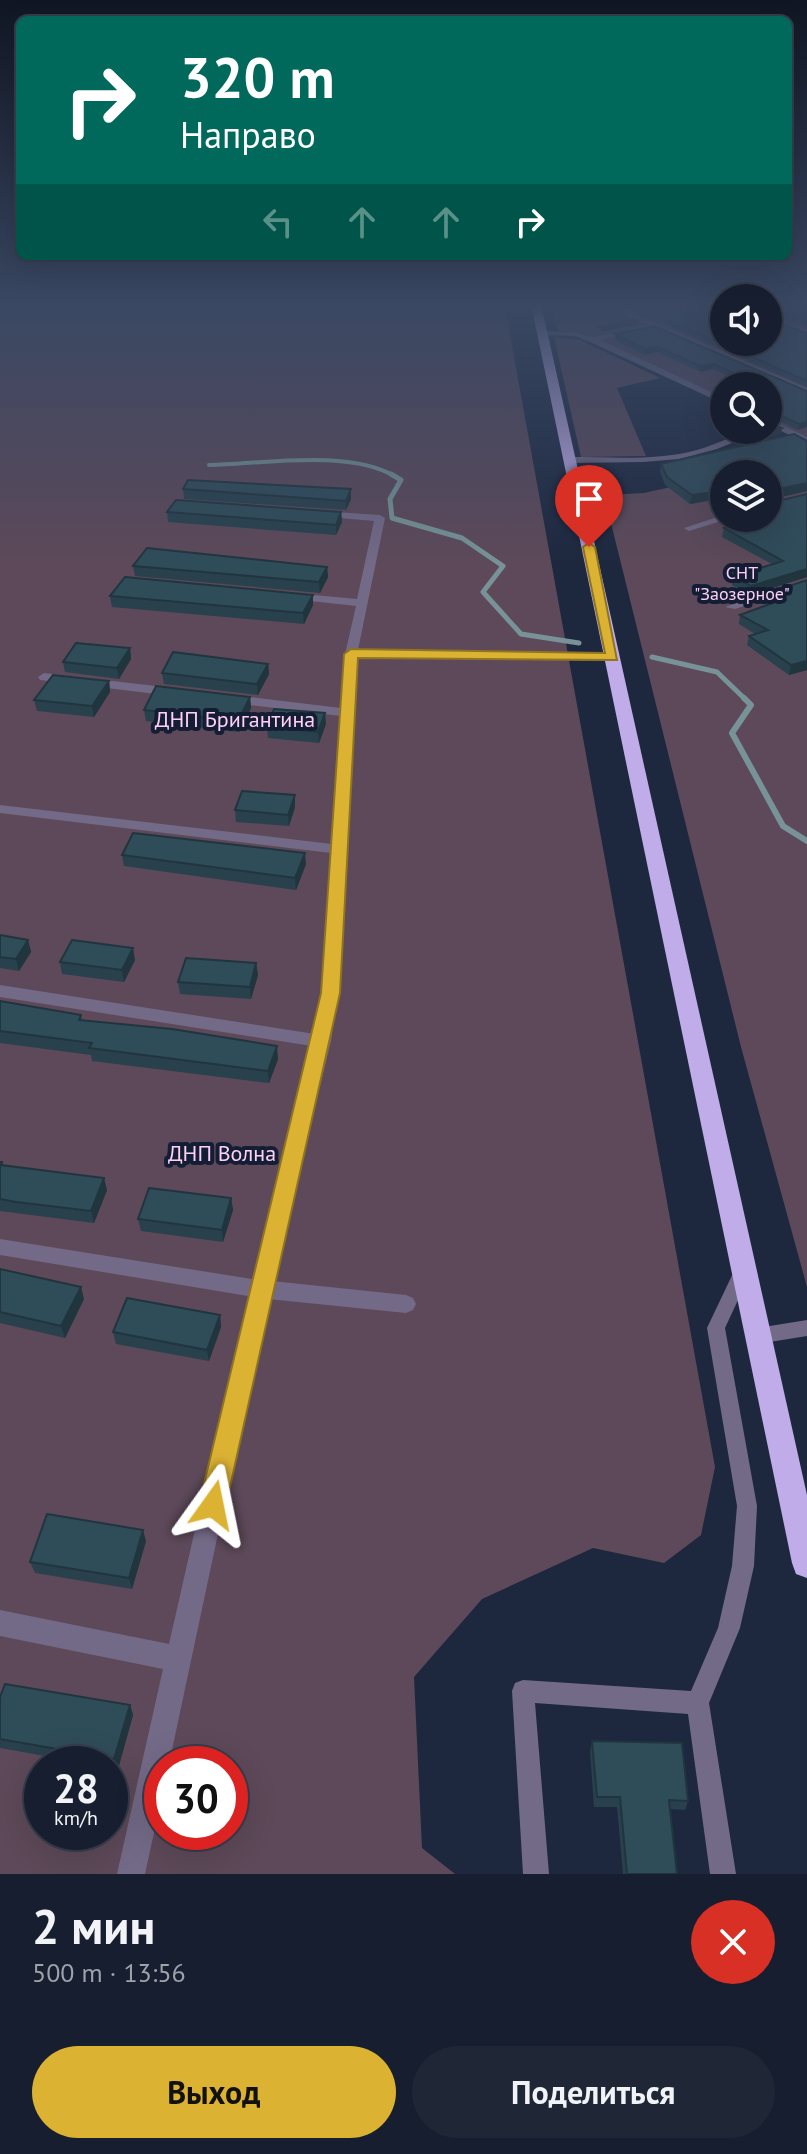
<!DOCTYPE html>
<html lang="ru">
<meta charset="utf-8">
<style>
:root{--surface:#161e2f;--page:#1f2737;--text:#f1f3f6;--muted:#9ea2aa;--line:#353c4b;--accent:#dcb233}
body{margin:0;font-family:"PT Sans",sans-serif;background:var(--page);color:var(--text);height:100vh;display:flex;flex-direction:column;font-size:30px;white-space:nowrap}
*{box-sizing:border-box;margin:0}
p{font-size:26px;color:var(--muted)}
.icon{flex:none;width:44px;height:44px;fill:none;stroke:currentColor;stroke-width:2;stroke-linecap:round;stroke-linejoin:round}
.map{position:relative;height:1874px;overflow:hidden}
.panel{display:flex;flex-direction:column;background:var(--surface);flex:1}
.panel>*{flex:none}
.top-card{position:absolute;left:16px;top:16px;width:776px;height:244px;border-radius:12px;box-shadow:0 8px 32px #0002,0 0 0 2px var(--line);background:#00695c;color:#fff;overflow:hidden}
.buttons{position:absolute;left:710px;top:284px;display:grid;gap:16px}
.buttons a{display:grid;place-items:center;width:72px;height:72px;border-radius:50%;background:var(--surface);box-shadow:0 8px 32px #0002,0 0 0 2px var(--line);font-size:40px}
.speed{position:absolute;left:24px;top:1746px;display:flex;gap:16px;font-size:40px;font-weight:700;text-align:center}
.speed>*{display:grid;place-content:center;width:104px;height:104px;border-radius:50%;background:var(--surface);box-shadow:0 8px 32px #0002,0 0 0 2px var(--line);line-height:1}
.speed small{font-size:20px;font-weight:400}
.speed .limit{border:12px solid #d22;background:#fff;color:#111}
.pin{position:absolute;display:grid;place-items:center;width:68px;height:68px;color:#fff;margin:-82px -34px;border-radius:50% 50% 50% 0;rotate:-45deg;box-shadow:0 0 8px #0007}
.pin .icon{rotate:45deg}
.me{position:absolute;width:88px;margin:-44px;rotate:12deg;stroke-linejoin:round;filter:drop-shadow(0 0 6px #0008)}
.turn{display:flex;align-items:center;gap:28px;height:168px;padding:0 32px;font-size:36px}
.turn .icon{width:104px;height:104px;stroke-width:2.5}
.turn b{display:block;font-size:56px;line-height:68px}
.lanes{display:flex;align-items:center;height:76px;padding:0 32px;background:#0003;justify-content:center;gap:40px;direction:ltr}
.lanes .off{opacity:.35}
.round{display:grid;place-items:center;flex:none;width:84px;height:84px;border-radius:42px;background:var(--page)}
.head{display:flex;align-items:center;justify-content:space-between;height:136px;padding:0 32px}
h1{font-size:48px;font-weight:700;line-height:60px}
.button{display:flex;gap:16px;margin-top:auto;padding:16px 32px}
.button a{flex:1;height:92px;border-radius:48px;background:var(--accent);color:#111;font-size:32px;font-weight:700;line-height:92px;text-align:center}
.button a+a{background:var(--page);color:var(--text)}
.map>svg:first-child{display:block}
.green{fill:#5d4959;fill-rule:evenodd}
.lines{fill:none;stroke-linecap:round;stroke-linejoin:round}
.stream-far2{stroke:#779397;stroke-width:4}
.stream-far1{stroke:#779397;stroke-width:5}
.stream{stroke:#779397;stroke-width:6}
.service{fill:#736a87;fill-rule:evenodd}
.minor{fill:#736a87;fill-rule:evenodd}
.tertiary{fill:#736a87;fill-rule:evenodd}
.primary{fill:#bface8;fill-rule:evenodd}
.wall{fill:#28414d}
.shaded-wall{fill:#21353e}
.building{fill:#2f4c59;stroke:#21353e;stroke-width:2}
.route{fill:#dcb233;stroke:#8f7421;stroke-width:2}
.labels{text-anchor:middle;stroke-width:8;stroke-linejoin:round;paint-order:stroke}
.far-park-label{font-size:18px;fill:#ffcff5;stroke:#131e35}
.park-label{font-size:22px;fill:#ffcff5;stroke:#131e35}
</style>
<div class="map">
<svg width="807" height="1874" viewBox="0 0 807 1874">
<rect width="100%" height="100%" fill="#1d283f"/>
<g class="green">
<path d="M0,304H503L507,318L715,1467L701,1535L664,1563L593,1548L482,1599L414,1677L422,1848L455,1874H0ZM42,1764H110V1832H42ZM162,1764H230V1832H162Z"/>
<polygon points="549,304 724,304 724,342 768,342 768,304 807,304 807,440 768,422 768,386 724,386 724,401 582,333 558,331"/>
<polygon points="554,337 580,340 660,378 617,388 646,456 581,457"/>
<polygon points="807,456 807,1287 741,1047 604,495 644,493 724,475 724,518 768,518 768,474"/>
</g>
<g class="lines">
<path class="stream-far2" d="M209,465C261,464 349,449 394,476"/>
<g class="stream-far1">
<polyline points="391,474 401,480 390,499 392,518 462,538 503,566 483,592 521,634 579,643"/>
<polyline points="652,657 717,672 746,700"/>
</g>
<polyline class="stream" points="744,698 751,705 732,733 783,826 807,841"/>
<g class="service">
<path d="M751,430H764L717,449L679,459L643,462L570,463L566,460L570,457C612,457 656,461 697,450C715,445 732,436 751,430Z"/>
<polygon points="742,1264 748,1267 751,1272 725,1328 757,1506 754,1566 740,1628 709,1703 736,1874 710,1874 688,1714 535,1703 549,1874 523,1874 512,1691 515,1683 523,1680 691,1691 718,1628 732,1566 737,1506 707,1328 736,1267"/>
<polygon points="807,1320 807,1336 758,1344 751,1342 749,1336 751,1330 758,1328"/>
</g>
<g class="minor">
<polygon points="624,304 631,304 634,314 807,388 807,394 654,328 590,342 590,338 647,325 628,317"/>
<polygon points="768,316 807,330 807,335 768,321"/>
<polygon points="320,511 380,515 385,518 358,650 612,653 618,657 612,661 357,658 338,993 331,1041 272,1281 406,1295 413,1298 416,1304 413,1310 406,1313 268,1299 169,1764 162,1764 162,1796 145,1874 117,1874 163,1669 0,1636 0,1610 169,1644 248,1296 0,1255 0,1239 252,1279 312,1046 0,997 0,985 315,1034 322,993 331,853 0,813 0,805 332,844 341,716 232,703 226,699 232,695 341,708 345,654 356,606 292,599 286,596 292,593 357,599 374,521 316,516 316,512"/>
<polygon points="724,515 724,518 731,518 689,531 684,528"/>
<polygon points="807,579 807,586 735,609 725,607"/>
<polygon points="44,673 173,688 179,692 173,696 40,680 38,677"/>
</g>
<g class="tertiary">
<polygon points="543,331 575,332 596,338 724,398 724,404 590,342 574,336 540,335"/>
<polygon points="768,419 807,437 807,443 768,425"/>
</g>
<polygon class="primary" points="531,304 541,304 807,1495 807,1578 796,1574 792,1563"/>
</g>
<g class="wall">
<polygon points="768,304 807,304 807,327 769,313 768,314"/>
<polygon points="652,309 807,333 807,387 654,319 654,315 651,314"/>
<polygon points="615,334 807,391 798,430 768,416 768,386 749,386 713,369 700,372 657,352 644,355 615,340"/>
<polygon points="763,430 768,430 781,434 769,437 762,434"/>
<polygon points="807,441 807,491 768,500 768,474 724,474 724,507 712,500 690,504 665,485 660,472 661,464"/>
<polygon points="183,489 351,499 346,510 184,499"/>
<polygon points="807,494 807,577 750,595 732,585 734,576 772,564 722,537 724,528 748,520 744,518 768,518 770,503"/>
<polygon points="167,512 341,512 342,522 336,535 168,522"/>
<polygon points="133,566 327,567 328,577 320,593 135,576"/>
<polygon points="807,580 807,670 789,675 747,645 749,636 755,634 739,624 740,615 767,605 763,603 765,594"/>
<polygon points="313,595 313,605 304,624 112,607 110,596"/>
<polygon points="130,648 131,659 119,679 65,672 63,662"/>
<polygon points="268,664 269,674 258,695 164,684 162,673"/>
<polygon points="109,681 110,692 94,717 37,711 34,700"/>
<polygon points="250,697 251,708 239,732 146,721 144,710"/>
<polygon points="326,724 319,743 268,738 267,727"/>
<polygon points="295,807 289,826 236,822 235,810"/>
<polygon points="122,855 306,864 296,890 124,866"/>
<polygon points="0,935 28,940 31,952 19,971 0,968"/>
<polygon points="135,960 124,982 62,974 60,962"/>
<polygon points="256,963 258,975 251,999 180,994 178,982"/>
<polygon points="0,1001 81,1015 82,1020 278,1059 269,1083 92,1061 91,1055 0,1043"/>
<polygon points="0,1162 2,1162 3,1165 107,1190 94,1223 0,1211"/>
<polygon points="231,1198 233,1210 223,1242 141,1231 138,1219"/>
<polygon points="0,1269 84,1299 65,1338 0,1323"/>
<polygon points="220,1315 221,1327 209,1361 116,1344 113,1332"/>
<polygon points="146,1541 132,1589 35,1573 30,1562"/>
<polygon points="0,1697 130,1705 133,1715 118,1769 110,1767 110,1764 90,1764 0,1748"/>
<polygon points="592,1741 688,1801 685,1810 670,1809 677,1874 623,1874 617,1807 594,1807 590,1751"/>
</g>
<g class="shaded-wall">
<polygon points="638,320 637,324 601,332 601,328"/>
<polygon points="658,347 657,352 644,355 645,349"/>
<polygon points="714,364 713,369 700,372 700,366"/>
<polygon points="807,422 807,427 798,430 799,424"/>
<polygon points="782,428 781,434 769,437 770,431"/>
<polygon points="807,483 807,491 768,500 769,491"/>
<polygon points="351,489 351,499 346,510 346,501"/>
<polygon points="714,492 712,500 690,504 692,495"/>
<polygon points="341,512 342,522 336,535 336,525"/>
<polygon points="327,567 328,577 320,593 319,582"/>
<polygon points="807,569 807,577 750,595 751,586"/>
<polygon points="313,595 313,605 304,624 303,613"/>
<polygon points="130,648 131,659 119,679 117,668"/>
<polygon points="807,661 807,670 789,675 791,665"/>
<polygon points="268,664 269,674 258,695 257,684"/>
<polygon points="109,681 110,692 94,717 92,706"/>
<polygon points="250,697 251,708 239,732 238,721"/>
<polygon points="325,713 326,724 319,743 318,732"/>
<polygon points="295,795 295,807 289,826 288,815"/>
<polygon points="305,853 306,864 296,890 295,878"/>
<polygon points="28,940 31,952 19,971 16,959"/>
<polygon points="133,948 135,960 124,982 122,970"/>
<polygon points="256,963 258,975 251,999 250,987"/>
<polygon points="277,1046 278,1059 269,1083 268,1071"/>
<polygon points="104,1178 107,1190 94,1223 91,1211"/>
<polygon points="231,1198 233,1210 223,1242 222,1230"/>
<polygon points="81,1287 84,1299 65,1338 61,1326"/>
<polygon points="220,1315 221,1327 209,1361 207,1350"/>
<polygon points="143,1530 146,1541 132,1589 129,1578"/>
<polygon points="130,1705 133,1715 118,1769 114,1759"/>
</g>
<g class="building">
<polygon points="670,304 724,304 724,342 768,342 768,319 807,333 807,381 654,314 660,313 652,309"/>
<polygon points="768,304 807,304 807,322 770,308 768,309"/>
<polygon points="635,319 638,320 601,328 598,327"/>
<polygon points="654,326 807,391 807,422 799,424 768,410 768,416 768,395 771,394 768,393 768,386 762,386 714,364 700,366 658,347 645,349 615,334"/>
<polygon points="768,422 782,428 770,431 768,430"/>
<polygon points="794,434 807,441 807,483 769,491 768,495 768,474 724,474 724,497 714,492 692,495 667,477 661,464"/>
<polygon points="188,480 351,489 346,501 183,489"/>
<polygon points="807,494 807,569 751,586 734,576 783,561 724,528 756,518 768,518 768,501 770,503"/>
<polygon points="176,500 341,512 336,525 167,512"/>
<polygon points="147,548 327,567 319,582 133,566"/>
<polygon points="125,577 313,595 303,613 110,596"/>
<polygon points="807,580 807,661 791,665 749,636 768,630 740,615 778,601 765,594"/>
<polygon points="76,643 130,648 117,668 63,662"/>
<polygon points="173,652 268,664 257,684 162,673"/>
<polygon points="53,675 109,681 92,706 34,700"/>
<polygon points="156,686 250,697 238,721 144,710"/>
<polygon points="274,709 325,713 318,732 267,727"/>
<polygon points="242,791 295,795 288,815 235,810"/>
<polygon points="133,833 305,853 295,878 122,855"/>
<polygon points="0,935 28,940 16,959 0,957"/>
<polygon points="72,940 133,948 122,970 60,962"/>
<polygon points="186,958 256,963 250,987 178,982"/>
<polygon points="0,1001 81,1015 79,1020 172,1029 277,1046 268,1071 89,1048 92,1043 0,1031"/>
<polygon points="0,1162 2,1162 1,1165 104,1178 91,1211 16,1202 0,1199"/>
<polygon points="149,1188 231,1198 222,1230 138,1219"/>
<polygon points="0,1269 81,1287 61,1326 0,1312"/>
<polygon points="127,1298 220,1315 207,1350 113,1332"/>
<polygon points="47,1514 143,1530 129,1578 30,1562"/>
<polygon points="5,1684 130,1705 114,1759 0,1739 0,1697"/>
<polygon points="592,1741 682,1743 688,1801 669,1800 677,1874 627,1874 620,1797 597,1797"/>
</g>
<linearGradient id="sky" x2="0" y2="1"><stop stop-color="#101623"/><stop offset="0.54" stop-color="#3a4863"/><stop offset="1" stop-color="#3a4863" stop-opacity="0"/></linearGradient>
<rect width="807" height="566" fill="url(#sky)"/>
<polygon class="route" points="589,543 595,547 617,660 358,658 340,993 226,1505 222,1514 213,1518 203,1514 199,1505 321,993 344,654 351,649 605,653 583,547"/>
<g class="labels">
<g class="far-park-label">
<text x="742" y="579">СНТ<tspan x="742" dy="21">"Заозерное"</tspan></text>
</g>
<g class="park-label">
<text x="235" y="727">ДНП Бригантина</text>
<text x="222" y="1161">ДНП Волна</text>
</g>
</g>
</svg>
<div class="buttons">
<a><svg class="icon" aria-label="sound" viewBox="0 0 24 24"><path d="M4 9h4l5-4v14l-5-4H4zM17 9q2 3 0 6"/></svg></a>
<a><svg class="icon" aria-label="search" viewBox="0 0 24 24"><circle cx="10" cy="10" r="6"/><path d="M15 15l6 6"/></svg></a>
<a><svg class="icon" aria-label="layers" viewBox="0 0 24 24"><path d="M12 4l9 5-9 5-9-5zM3 14l9 5 9-5"/></svg></a>
</div>
<div class="speed"><div>28<small>km/h</small></div><div class="limit">30</div></div>
<div class="pin" style="left:589px;top:547px;background:#d93025"><svg class="icon" aria-label="arrive" viewBox="0 0 24 24"><path d="M6 21V4h12l-3 4 3 4H6"/></svg></div>
<svg class="me" style="left:213px;top:1505px" viewBox="-20 -20 40 40"><path d="M0-17L14 15 0 8-14 15z" fill="#dcb233" stroke="#fff" stroke-width="4"/></svg>
<div class="top-card">
<div class="turn"><svg class="icon" aria-label="right" viewBox="0 0 24 24"><path d="M7 20v-9h11M14 6l5 5-5 5"/></svg><div><b>320 m</b>Направо</div></div>
<div class="lanes"><svg class="icon off" aria-label="left" viewBox="0 0 24 24"><path d="M17 20v-9H6M10 6l-5 5 5 5"/></svg><svg class="icon off" aria-label="ahead" viewBox="0 0 24 24"><path d="M12 20V5M6 11l6-6 6 6"/></svg><svg class="icon off" aria-label="ahead" viewBox="0 0 24 24"><path d="M12 20V5M6 11l6-6 6 6"/></svg><svg class="icon" aria-label="right" viewBox="0 0 24 24"><path d="M7 20v-9h11M14 6l5 5-5 5"/></svg></div>
</div>
</div>
<section class="panel">
<div class="head"><div><h1>2 мин</h1><p>500 m · 13:56</p></div><a class="round" style="background:#d93025;color:#fff"><svg class="icon" aria-label="close" viewBox="0 0 24 24"><path d="M6 6l12 12M18 6L6 18"/></svg></a></div>
<div class="button"><a>Выход</a><a>Поделиться</a></div>
</section>
